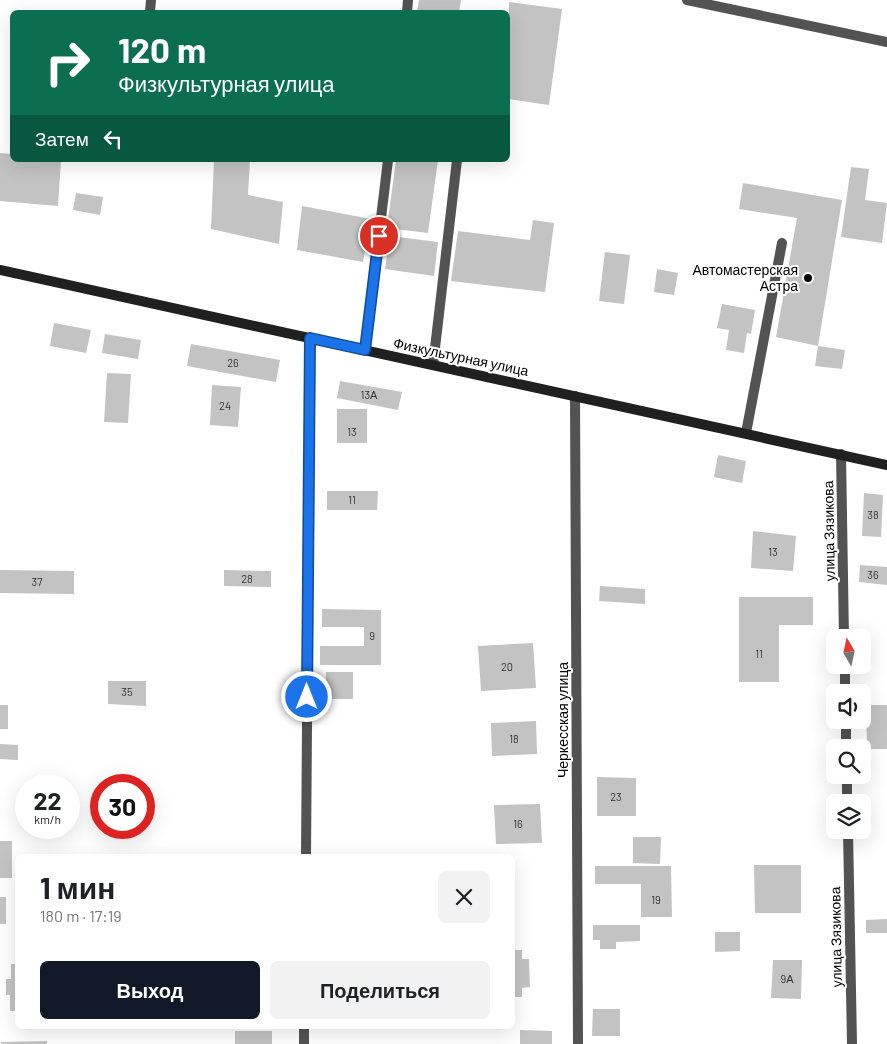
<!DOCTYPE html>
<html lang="ru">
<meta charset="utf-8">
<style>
:root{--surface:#fff;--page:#f2f2f2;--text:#202124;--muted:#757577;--accent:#111827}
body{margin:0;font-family:Barlow,sans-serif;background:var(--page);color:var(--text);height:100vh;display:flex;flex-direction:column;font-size:19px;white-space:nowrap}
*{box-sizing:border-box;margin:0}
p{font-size:16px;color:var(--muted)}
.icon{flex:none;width:28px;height:28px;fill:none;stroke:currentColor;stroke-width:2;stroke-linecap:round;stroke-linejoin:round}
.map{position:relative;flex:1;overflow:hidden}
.details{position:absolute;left:15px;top:854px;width:500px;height:175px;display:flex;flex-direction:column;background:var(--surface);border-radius:8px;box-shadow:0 5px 20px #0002}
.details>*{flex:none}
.top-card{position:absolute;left:10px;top:10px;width:500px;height:152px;border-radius:8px;box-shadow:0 5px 20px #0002;background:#0b6e4f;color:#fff;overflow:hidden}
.needle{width:32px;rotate:351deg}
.fabs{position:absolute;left:826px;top:629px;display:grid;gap:10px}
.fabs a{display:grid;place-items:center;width:45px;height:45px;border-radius:8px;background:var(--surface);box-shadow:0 5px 20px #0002;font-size:25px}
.speed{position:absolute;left:15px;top:774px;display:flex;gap:10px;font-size:25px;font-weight:700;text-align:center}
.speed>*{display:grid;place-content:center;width:65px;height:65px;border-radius:50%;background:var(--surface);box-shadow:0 5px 20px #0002;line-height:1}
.speed small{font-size:12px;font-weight:400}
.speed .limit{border:8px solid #d22;background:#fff;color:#111}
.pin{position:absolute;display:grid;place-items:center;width:42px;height:42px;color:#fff;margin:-21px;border:2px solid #fff;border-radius:50%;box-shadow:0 1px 5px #0007}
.me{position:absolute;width:55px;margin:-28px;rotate:0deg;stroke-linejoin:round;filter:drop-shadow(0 0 4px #0008)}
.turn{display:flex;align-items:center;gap:18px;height:105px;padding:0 25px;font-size:22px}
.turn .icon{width:65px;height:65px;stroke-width:2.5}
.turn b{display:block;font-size:35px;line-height:42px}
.then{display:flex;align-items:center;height:48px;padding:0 25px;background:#0003;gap:10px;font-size:19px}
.round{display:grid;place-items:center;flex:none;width:52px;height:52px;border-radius:8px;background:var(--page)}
.head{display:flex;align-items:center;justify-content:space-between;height:85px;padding:0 25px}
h1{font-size:30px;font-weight:700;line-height:38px}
.action{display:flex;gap:10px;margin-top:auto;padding:10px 25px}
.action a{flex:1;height:58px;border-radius:8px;background:var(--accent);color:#fff;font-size:20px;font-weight:700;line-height:58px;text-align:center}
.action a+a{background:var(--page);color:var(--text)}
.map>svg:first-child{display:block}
.building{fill:#c3c3c3}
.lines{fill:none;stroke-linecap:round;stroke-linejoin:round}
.service{stroke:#535353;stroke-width:10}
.minor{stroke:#535353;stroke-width:10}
.secondary{stroke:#202020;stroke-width:10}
.route-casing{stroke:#114b97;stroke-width:12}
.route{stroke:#1a73e8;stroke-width:9}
.poi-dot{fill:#000;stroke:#fff;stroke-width:2}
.labels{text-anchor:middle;stroke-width:4;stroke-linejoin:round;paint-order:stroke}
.number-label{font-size:11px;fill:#313131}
.poi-label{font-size:14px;fill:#000;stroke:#fff;text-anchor:end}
.street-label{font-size:14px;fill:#000;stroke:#fff}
</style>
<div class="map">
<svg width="887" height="1044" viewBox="0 0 887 1044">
<rect width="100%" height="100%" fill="#fff"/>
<g class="building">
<polygon points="419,0 461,0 459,12 417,12"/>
<polygon points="509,2 562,9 549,105 508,99"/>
<polygon points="0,153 12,154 12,160 61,160 58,206 0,201"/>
<polygon points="214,160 250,160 248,195 283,202 279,244 211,229"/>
<polygon points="396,160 438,160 428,233 387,228"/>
<polygon points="851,167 869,169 865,200 887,203 882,243 841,237"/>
<polygon points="743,183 842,200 818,346 776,337 797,218 739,209"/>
<polygon points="76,193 103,197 100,215 73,210"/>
<polygon points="302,206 371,219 363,262 297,250"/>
<polygon points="533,220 554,223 545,292 451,281 458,231 530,240"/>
<polygon points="390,236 438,242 434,276 385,269"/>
<polygon points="605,252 630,255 624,304 599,301"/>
<polygon points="657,269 678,273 674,295 654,292"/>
<polygon points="722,304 755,310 751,334 747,333 744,353 726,350 729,330 717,328"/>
<polygon points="54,323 91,330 86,353 50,346"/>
<polygon points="105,334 141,340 138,359 102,353"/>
<polygon points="191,344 280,360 276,382 187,366"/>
<polygon points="818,346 845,350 842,369 815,366"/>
<polygon points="107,373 131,374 128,423 104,422"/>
<polygon points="340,381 402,392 398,410 337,398"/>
<polygon points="212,385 241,387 238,427 210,425"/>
<rect x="337" y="409" width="30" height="34"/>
<polygon points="718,455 746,461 742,483 714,477"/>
<polygon points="327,491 378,491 377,510 327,510"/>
<polygon points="864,493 883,495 881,537 862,536"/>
<polygon points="753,531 796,536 793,571 751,568"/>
<polygon points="860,565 887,567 887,585 859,582"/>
<polygon points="0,570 74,571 74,594 0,593"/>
<polygon points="224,570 271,571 271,587 224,586"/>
<polygon points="600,586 645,589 645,604 599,601"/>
<polygon points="739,597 813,597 813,625 779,625 779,682 739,682"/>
<polygon points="322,609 381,610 381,665 320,665 320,646 364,646 364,627 322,627"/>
<polygon points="533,643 536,688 481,691 478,646"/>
<rect x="326" y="672" width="27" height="27"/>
<polygon points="108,681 146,681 146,706 108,704"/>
<rect x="0" y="705" width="8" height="24"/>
<polygon points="866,705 887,705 887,749 867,749"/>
<polygon points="536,721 537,754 492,756 491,723"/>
<polygon points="0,744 18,745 18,760 0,759"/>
<polygon points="597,777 636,778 636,816 597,816"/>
<polygon points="540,804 542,843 496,844 494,805"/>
<polygon points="633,837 661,837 660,864 633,863"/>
<rect x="0" y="841" width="12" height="37"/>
<polygon points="754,865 801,865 801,913 755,913"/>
<polygon points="595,866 671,866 672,917 641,917 641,884 595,884"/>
<rect x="0" y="897" width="6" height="27"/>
<polygon points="887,919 887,933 866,933 866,920"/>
<polygon points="593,925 640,925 640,941 616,942 616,949 600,949 600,940 593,940"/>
<polygon points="715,932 740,932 740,951 715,952"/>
<polygon points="512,950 522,950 522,959 529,959 530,987 522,988 522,997 512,997"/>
<polygon points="773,960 802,960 801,999 771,998"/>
<polygon points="11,964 18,964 18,1011 10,1011 10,995 6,995 6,979 11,979"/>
<polygon points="593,1009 620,1009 620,1036 592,1036"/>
<polygon points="520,1030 552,1031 552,1044 520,1044"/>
<rect x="235" y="1031" width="37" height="13"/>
<polygon points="47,1041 47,1044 1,1044 1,1042"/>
</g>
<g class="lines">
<g class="service">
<polyline points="687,0 887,42"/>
<polyline points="150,12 151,0"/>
<polyline points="433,365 457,160"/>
<polyline points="746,433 782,243"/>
</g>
<g class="minor">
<polyline points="407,12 408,0"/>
<polyline points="365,350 388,160"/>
<polyline points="575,396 578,1044"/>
<polyline points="841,454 844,638"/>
<polyline points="845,665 845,692"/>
<polyline points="846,720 846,748"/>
<polyline points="847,775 847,802"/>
<polyline points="848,830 852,1044"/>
<polyline points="306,856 310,338"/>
<polyline points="304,1044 304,1026"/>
</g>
<polyline class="secondary" points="0,270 887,465"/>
</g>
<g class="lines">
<g class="route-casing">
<polyline id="route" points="307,697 310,338 365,350 379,236"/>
</g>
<use href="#route" class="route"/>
</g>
<circle class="poi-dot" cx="808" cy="278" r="5"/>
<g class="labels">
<g class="number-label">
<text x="233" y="367">26</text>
<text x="369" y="399">13А</text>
<text x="225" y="410">24</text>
<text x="352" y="436">13</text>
<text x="352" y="504">11</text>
<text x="873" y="519">38</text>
<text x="773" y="556">13</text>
<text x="873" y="579">36</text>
<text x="247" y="583">28</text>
<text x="37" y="586">37</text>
<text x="372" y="640">9</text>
<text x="759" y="658">11</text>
<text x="507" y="671">20</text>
<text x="127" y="696">35</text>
<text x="514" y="743">18</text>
<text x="616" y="801">23</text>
<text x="518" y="828">16</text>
<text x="656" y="904">19</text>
<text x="787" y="983">9А</text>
</g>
<g class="poi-label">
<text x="798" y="275">Автомастерская<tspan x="798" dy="16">Астра</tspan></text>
</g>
<g class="street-label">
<text transform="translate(461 357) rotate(12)" y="5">Физкультурная улица</text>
<text transform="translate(829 531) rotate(-91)" y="5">улица Зязикова</text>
<text transform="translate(563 720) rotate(-90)" y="5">Черкесская улица</text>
<text transform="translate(836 937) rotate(-91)" y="5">улица Зязикова</text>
</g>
</g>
</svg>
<div class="fabs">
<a><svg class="needle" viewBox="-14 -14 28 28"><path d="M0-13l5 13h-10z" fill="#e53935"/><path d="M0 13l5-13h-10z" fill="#757577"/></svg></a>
<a><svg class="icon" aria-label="sound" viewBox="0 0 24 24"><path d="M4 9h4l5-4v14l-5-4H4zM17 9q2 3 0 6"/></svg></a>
<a><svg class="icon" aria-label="search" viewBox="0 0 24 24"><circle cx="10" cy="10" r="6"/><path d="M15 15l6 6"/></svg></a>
<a><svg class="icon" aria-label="layers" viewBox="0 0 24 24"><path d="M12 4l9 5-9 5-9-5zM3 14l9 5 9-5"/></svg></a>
</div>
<div class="speed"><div>22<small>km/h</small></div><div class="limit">30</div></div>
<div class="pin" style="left:379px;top:236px;background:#d93025"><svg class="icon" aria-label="arrive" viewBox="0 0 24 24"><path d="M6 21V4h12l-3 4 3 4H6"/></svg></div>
<svg class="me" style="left:307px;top:697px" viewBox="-20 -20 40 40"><circle r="17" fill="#1a73e8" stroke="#fff" stroke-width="3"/><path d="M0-11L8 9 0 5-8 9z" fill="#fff"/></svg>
<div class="top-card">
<div class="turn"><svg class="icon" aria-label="right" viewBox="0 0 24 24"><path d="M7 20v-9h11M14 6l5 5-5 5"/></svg><div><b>120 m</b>Физкультурная улица</div></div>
<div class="then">Затем<svg class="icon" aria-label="left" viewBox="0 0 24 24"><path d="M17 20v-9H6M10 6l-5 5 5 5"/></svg></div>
</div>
<section class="details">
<div class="head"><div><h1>1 мин</h1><p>180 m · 17:19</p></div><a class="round"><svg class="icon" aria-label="close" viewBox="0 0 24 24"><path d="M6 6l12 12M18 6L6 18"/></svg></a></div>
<div class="action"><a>Выход</a><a>Поделиться</a></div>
</section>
</div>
